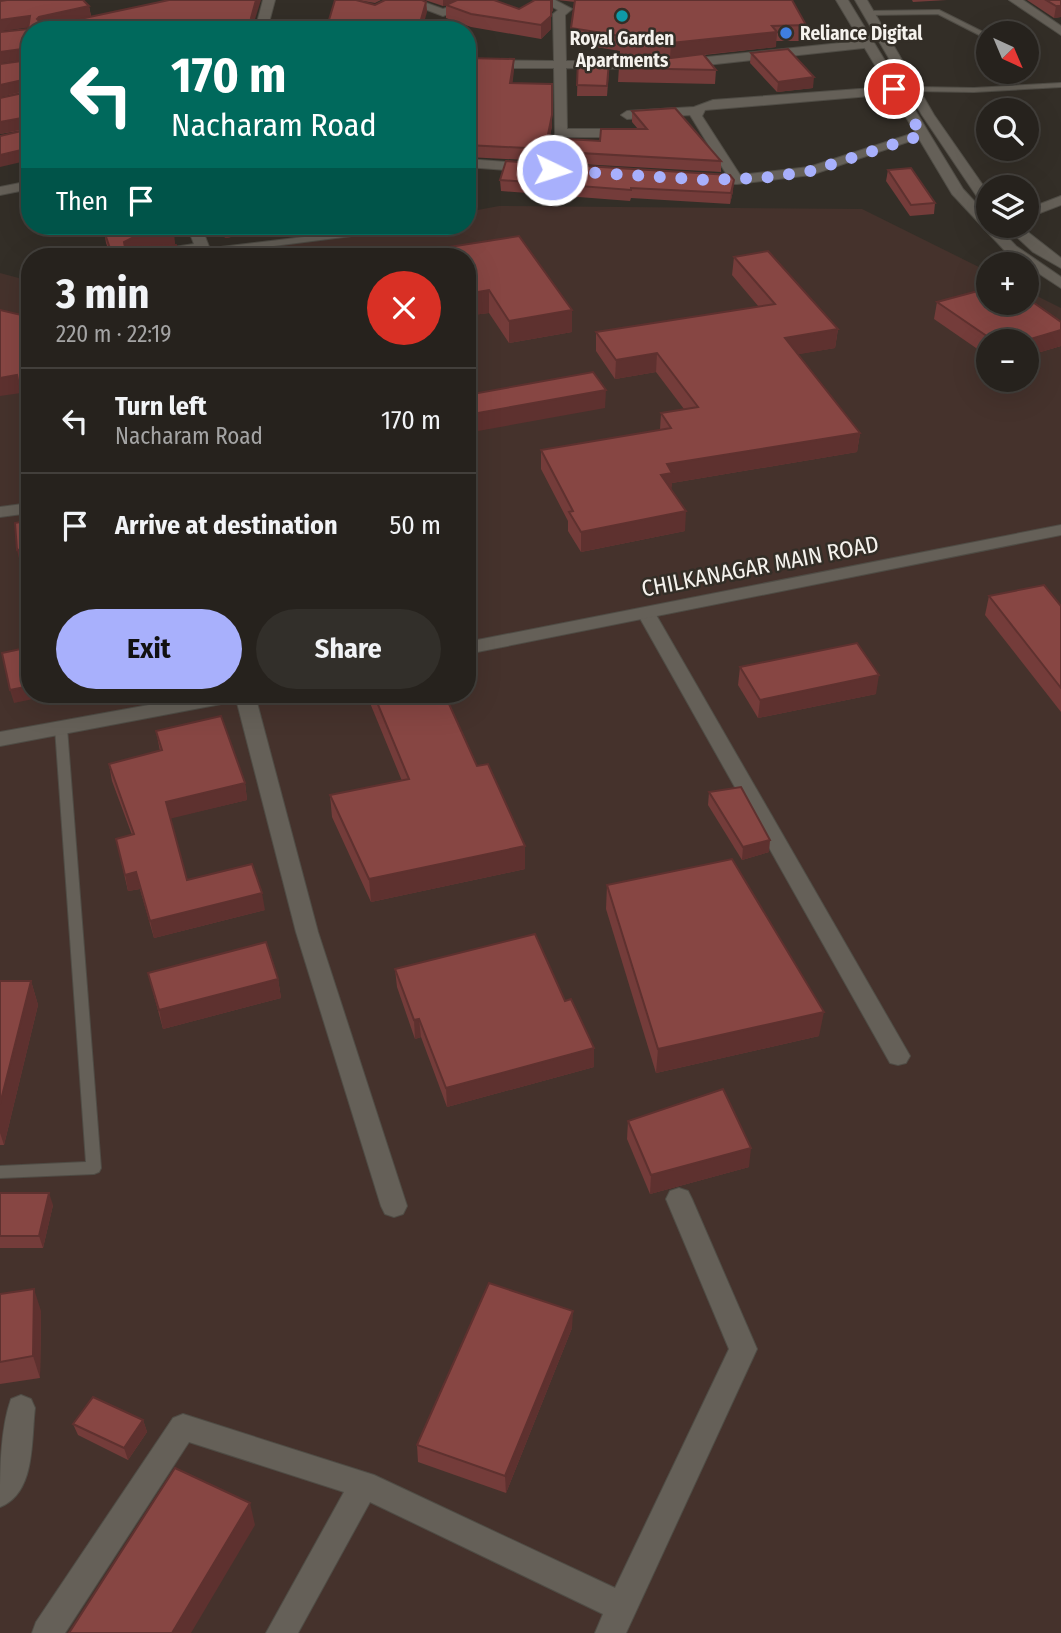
<!DOCTYPE html>
<meta charset="utf-8">
<style>
:root{--surface:#26221d;--page:#322f2a;--text:#f1f3f6;--muted:#a4a4a4;--line:#423f3b;--accent:#a8b0fc}
body{margin:0;font-family:"Fira Sans Condensed",sans-serif;background:var(--page);color:var(--text);height:100vh;display:flex;flex-direction:column;font-size:26px;white-space:nowrap}
*{box-sizing:border-box;margin:0}
p{font-size:23px;color:var(--muted)}
.icon{flex:none;width:38px;height:38px;fill:none;stroke:currentColor;stroke-width:2;stroke-linecap:round;stroke-linejoin:round}
.map{position:relative;flex:1;overflow:hidden}
.panel{position:absolute;left:21px;top:248px;width:455px;height:455px;display:flex;flex-direction:column;background:var(--surface);border-radius:28px;box-shadow:0 7px 28px #0002,0 0 0 2px var(--line)}
.panel>*{flex:none}
.hud{position:absolute;left:21px;top:21px;width:455px;height:214px;border-radius:28px;box-shadow:0 7px 28px #0002,0 0 0 2px var(--line);background:#00695c;color:#fff;overflow:hidden}
.needle{width:46px;rotate:136deg}
.tools{position:absolute;left:976px;top:21px;display:grid;gap:14px}
.tools a{display:grid;place-items:center;width:63px;height:63px;border-radius:50%;background:var(--surface);box-shadow:0 7px 28px #0002,0 0 0 2px var(--line);font-size:35px}
.pin{position:absolute;display:grid;place-items:center;width:60px;height:60px;color:#fff;margin:-30px;border:4px solid #fff;border-radius:50%;box-shadow:0 2px 7px #0007}
.me{position:absolute;width:77px;margin:-38px;rotate:94deg;stroke-linejoin:round;filter:drop-shadow(0 0 5px #0008)}
.turn{display:flex;align-items:center;gap:24px;height:147px;padding:0 35px;font-size:32px}
.turn .icon{width:91px;height:91px;stroke-width:2.5}
.turn b{display:block;font-size:49px;line-height:60px}
.then{display:flex;align-items:center;height:66px;padding:0 35px;background:#0003;gap:14px;font-size:26px}
.round{display:grid;place-items:center;flex:none;width:74px;height:74px;border-radius:37px;background:var(--page)}
.headline{display:flex;align-items:center;justify-content:space-between;height:119px;padding:0 35px}
h1{font-size:42px;font-weight:700;line-height:52px}
.button{display:flex;gap:14px;margin-top:auto;padding:14px 35px}
.button a{flex:1;height:80px;border-radius:42px;background:var(--accent);color:#111;font-size:28px;font-weight:700;line-height:80px;text-align:center}
.button a+a{background:var(--page);color:var(--text)}
ul{padding:0;list-style:none}
li{display:flex;align-items:center;gap:21px;height:105px;padding:0 35px;border-top:2px solid var(--line)}
li div{flex:1}
li b{display:block;font-size:26px}
li em{font-style:normal}
.map>svg:first-child{display:block}
.industrial{fill:#45322c;fill-rule:evenodd}
.lines{fill:none;stroke-linecap:round;stroke-linejoin:round}
.service-casing{stroke:#4f4c45;stroke-width:2}
.minor-casing{stroke:#4f4c45;stroke-width:2}
.secondary-casing{stroke:#4f4c45;stroke-width:2}
.service{fill:#656058;fill-rule:evenodd}
.minor{fill:#656058;fill-rule:evenodd}
.secondary{fill:#656058;fill-rule:evenodd}
.wall{fill:#743c3a}
.shaded-wall{fill:#5e312f}
.building{fill:#874643;stroke:#5e312f;stroke-width:2}
.route{stroke:#a8b0fc;stroke-width:12;stroke-dasharray:0 21.6}
.culture-dot{fill:#0f9aa8;stroke:#332e27;stroke-width:2.5}
.shop-dot{fill:#3f7fe0;stroke:#332e27;stroke-width:2.5}
.labels{text-anchor:middle;stroke-width:5;stroke-linejoin:round;paint-order:stroke}
.far-poi-label{font-size:19px;font-weight:bold;fill:#f5f2ed;stroke:#332e27;text-anchor:start}
.street-label{font-size:23px;fill:#f5f2ed;stroke:#332e27}
</style>
<div class="map">
<svg width="1061" height="1633" viewBox="0 0 1061 1633">
<rect width="100%" height="100%" fill="#332e27"/>
<path class="industrial" d="M499,206L862,209L989,272V303H1027V291L1061,308V1633H0V273L30,281V695H467V257H208L387,226H467V212ZM989,341H1027V380H989Z"/>
<g class="lines">
<g class="service-casing">
<g id="service">
<polygon points="939,10 989,35 989,40 938,14 869,15 866,13 869,11"/>
<polygon points="1061,83 1061,87 974,92 913,91 909,89 913,87 974,88"/>
<polygon points="396,226 418,226 414,228 204,255 200,252 204,249"/>
<polygon points="448,248 452,251 451,253 426,257 408,257 412,254"/>
<polygon points="61,724 67,728 101,1168 99,1172 94,1174 0,1178 0,1166 86,1162 55,728"/>
</g>
</g>
<g class="minor-casing">
<g id="minor">
<polygon points="263,0 275,0 267,30 255,30"/>
<polygon points="401,0 418,0 443,9 468,1 474,4 443,16"/>
<polygon points="540,0 555,0 572,9 565,15 566,61 647,61 653,65 647,69 566,68 567,129 629,129 635,133 629,137 567,137 559,170 552,174 545,170 555,133 554,68 467,68 467,60 554,61 553,14 558,10"/>
<polygon points="1009,0 1023,0 1061,26 1061,35"/>
<polygon points="869,40 873,41 873,47 679,68 673,64 679,60"/>
<polygon points="913,85 919,89 917,92 705,110 702,116 740,175 809,167 917,132 922,131 928,135 811,175 737,184 702,183 702,177 727,175 690,115 627,119 621,115 627,111 694,107 713,100"/>
<polygon points="467,159 531,164 538,168 531,172 467,167"/>
<polygon points="30,181 30,189 0,195 0,187"/>
<polygon points="1061,196 1061,205 1027,218 1027,209"/>
<polygon points="187,226 201,226 213,257 199,257 197,252 162,257 127,257 134,253 194,244"/>
<polygon points="30,503 30,513 0,517 0,507"/>
<polygon points="646,607 655,613 906,1049 910,1056 906,1063 898,1065 890,1063 637,613"/>
<polygon points="235,695 255,695 318,932 407,1206 403,1214 394,1217 385,1214 381,1206 296,932"/>
<polygon points="679,1188 688,1191 692,1199 757,1349 626,1633 595,1633 603,1614 370,1502 298,1633 266,1633 344,1492 189,1442 65,1633 32,1633 36,1622 173,1418 183,1414 374,1475 615,1588 729,1349 666,1199 670,1191"/>
<path d="M21,1395L31,1399L35,1408C31,1440 36,1493 0,1507C0,1473 0,1430 11,1399Z"/>
</g>
</g>
<g class="secondary-casing">
<g id="secondary">
<polygon points="836,0 848,0 963,189 989,217 989,226 997,226 1016,246 1061,277 1061,288 1006,252 952,194"/>
<polygon points="855,0 867,0 934,115 989,194 989,208 984,207 922,115"/>
<polygon points="1005,226 1020,226 1061,258 1061,268 1033,252"/>
<polygon points="1061,525 1061,535 467,654 467,642"/>
<polygon points="204,695 247,695 244,699 237,701 0,746 0,732"/>
</g>
</g>
<use href="#service" class="service"/>
<use href="#minor" class="minor"/>
<use href="#secondary" class="secondary"/>
</g>
<g class="wall">
<polygon points="335,0 381,0 375,3 357,0 375,5 426,2 427,12"/>
<polygon points="425,0 494,0 519,9 535,0 553,0 553,10 551,14 551,29 541,39 471,27 446,18 446,5 443,6"/>
<polygon points="557,0 792,0 806,25 804,41 776,41 776,47 704,55 716,70 715,84 618,82 620,51 571,43 571,28 575,2"/>
<polygon points="912,0 947,0 913,2"/>
<polygon points="1027,0 1061,0 1061,17 1054,18"/>
<polygon points="0,1 89,6 91,16 255,20 258,30 30,30 30,129 0,134 29,91 0,97 0,64 28,60 28,59 0,63 0,32 28,29 29,27 0,31"/>
<polygon points="751,53 813,88 777,92 750,63"/>
<polygon points="467,58 514,59 512,83 552,126 545,161 467,157"/>
<polygon points="578,60 609,71 607,96 577,96"/>
<polygon points="632,111 721,161 721,172 563,163 563,152 638,129 632,122"/>
<polygon points="888,170 935,203 934,214 910,216 886,181"/>
<polygon points="500,180 733,191 730,204 631,198 630,201 501,191"/>
<polygon points="112,226 171,226 175,244 166,246 181,257 111,257 106,243 104,231 112,229"/>
<polygon points="220,226 269,226 269,231 225,238"/>
<polygon points="519,236 572,310 572,332 509,343 489,313 472,315 467,307 467,257 443,257 443,248"/>
<polygon points="734,257 838,329 835,348 798,354 860,433 857,452 672,483 671,489 685,531 581,552 568,531 568,521 541,469 541,450 660,430 661,413 684,409 656,372 615,379 596,351 596,332 759,307 732,275"/>
<polygon points="937,302 1061,322 1061,346 1027,356 1027,341 989,341 989,357 934,319"/>
<polygon points="989,596 1061,606 1061,712 985,615"/>
<polygon points="740,667 876,694 758,718 738,685"/>
<polygon points="369,695 445,695 477,766 525,846 525,869 371,902 332,817 330,795 402,781 370,703"/>
<polygon points="156,731 245,783 247,800 170,818 187,880 265,910 154,938 140,889 128,891 116,839 132,835 112,781 109,764 160,751"/>
<polygon points="709,792 769,852 742,860 708,805"/>
<polygon points="607,885 819,1036 656,1073 606,909"/>
<polygon points="395,969 594,1067 447,1107 421,1037 415,1039 397,987"/>
<polygon points="148,973 278,979 281,998 163,1029"/>
<polygon points="0,981 31,981 38,1005 4,1145 0,1145"/>
<polygon points="628,1121 749,1167 650,1194 627,1139"/>
<polygon points="0,1193 53,1205 43,1248 0,1248"/>
<polygon points="0,1294 41,1311 40,1378 0,1384"/>
<polygon points="572,1328 506,1493 418,1462 417,1445"/>
<polygon points="143,1420 147,1432 128,1460 78,1435 73,1424"/>
</g>
<g class="shaded-wall">
<polygon points="256,0 261,0 252,29 251,18"/>
<polygon points="443,0 461,0 443,6"/>
<polygon points="551,0 553,0 553,10 550,14"/>
<polygon points="426,2 427,12 422,30 418,30"/>
<polygon points="89,6 91,17 39,30 37,19 39,17"/>
<polygon points="1056,6 1061,6 1061,17 1054,18"/>
<polygon points="30,16 32,27 0,31 0,20"/>
<polygon points="551,16 551,29 541,39 541,25"/>
<polygon points="777,32 776,47 670,58 671,43"/>
<polygon points="30,48 30,59 0,63 0,52"/>
<polygon points="514,59 514,71 511,95 510,83"/>
<polygon points="814,77 813,88 777,92 778,82"/>
<polygon points="27,79 29,90 0,97 0,85"/>
<polygon points="552,115 552,126 545,161 545,149"/>
<polygon points="27,117 29,128 0,134 0,122"/>
<polygon points="30,148 30,160 0,167 0,155"/>
<polygon points="734,180 733,191 730,204 731,193"/>
<polygon points="224,226 269,226 269,231 225,238"/>
<polygon points="174,232 175,244 134,250 126,255 124,242 132,238"/>
<polygon points="489,290 489,313 472,315 472,293"/>
<polygon points="572,310 572,332 509,343 509,321"/>
<polygon points="838,329 835,348 783,357 785,338"/>
<polygon points="1061,330 1061,346 1027,356 1027,341 1024,341"/>
<polygon points="657,353 656,372 615,379 616,360"/>
<polygon points="17,375 21,393 0,396 0,378"/>
<polygon points="606,390 605,408 467,433 467,415"/>
<polygon points="860,433 857,452 672,483 671,493 661,475 667,464"/>
<polygon points="686,511 685,531 581,552 581,532"/>
<polygon points="30,548 30,561 20,563 17,550"/>
<polygon points="879,675 876,694 758,718 760,700"/>
<polygon points="30,686 30,695 52,695 14,703 10,690"/>
<polygon points="245,783 247,800 169,819 166,802"/>
<polygon points="770,840 769,852 742,860 743,847"/>
<polygon points="525,846 525,869 371,902 369,879"/>
<polygon points="136,872 140,889 128,891 125,875"/>
<polygon points="262,893 265,910 154,938 150,921"/>
<polygon points="278,979 281,998 163,1029 159,1010"/>
<polygon points="31,981 38,1005 4,1145 0,1133 0,1104"/>
<polygon points="824,1012 819,1036 656,1073 658,1049"/>
<polygon points="419,1019 421,1037 415,1039 414,1020"/>
<polygon points="594,1048 594,1067 447,1107 446,1088"/>
<polygon points="751,1148 749,1167 650,1194 651,1175"/>
<polygon points="49,1193 53,1205 43,1248 39,1236"/>
<polygon points="34,1289 41,1311 40,1378 33,1356"/>
<polygon points="573,1311 572,1328 506,1493 505,1476"/>
<polygon points="143,1420 147,1432 128,1460 124,1448"/>
<polygon points="250,1503 255,1525 191,1633 172,1633"/>
</g>
<g class="building">
<polygon points="7,0 83,0 89,6 39,17 37,19 40,22 66,22 169,0 256,0 251,18 257,22 256,30 151,30 149,28 138,30 30,30 30,81 27,79 0,85 0,64 28,60 30,48 0,52 0,32 28,29 30,16 0,20 0,1"/>
<polygon points="335,0 356,0 375,5 385,0 422,0 426,2 418,30 326,30"/>
<polygon points="457,0 494,0 519,9 535,0 551,0 551,16 541,25 471,14 446,5"/>
<polygon points="575,0 792,0 806,25 772,26 777,32 671,43 620,43 621,36 571,28"/>
<polygon points="1046,0 1061,0 1061,6 1056,6"/>
<polygon points="788,49 814,77 778,82 751,53"/>
<polygon points="703,54 716,70 618,68 619,57 671,58"/>
<polygon points="467,58 514,59 510,83 552,84 552,115 545,149 467,145"/>
<polygon points="578,60 609,61 607,86 577,85"/>
<polygon points="30,85 30,119 27,117 0,122 0,98 28,92"/>
<polygon points="675,108 721,161 563,152 567,139 600,141 601,129 647,129 632,111"/>
<polygon points="30,129 30,148 0,155 0,136"/>
<polygon points="506,161 730,175 734,180 731,193 631,188 631,190 500,180"/>
<polygon points="911,168 935,203 911,205 888,170"/>
<polygon points="113,226 171,226 174,232 132,238 124,242 125,247 176,245 181,257 113,257 104,231 114,229"/>
<polygon points="519,236 572,310 509,321 489,290 472,293 467,286 467,257 448,257 443,248"/>
<polygon points="768,251 838,329 785,338 860,433 667,464 672,473 661,475 686,511 581,532 569,512 573,511 541,450 671,428 661,413 698,407 657,353 616,360 596,332 775,304 734,257"/>
<polygon points="989,288 989,303 1027,303 1027,298 1061,322 1061,330 1024,341 994,341 937,302"/>
<polygon points="0,310 30,317 30,440 17,375 0,378"/>
<polygon points="593,372 606,390 467,415 467,395"/>
<polygon points="30,520 30,548 17,550 15,523"/>
<polygon points="1044,585 1061,606 1061,688 989,596"/>
<polygon points="857,643 879,675 760,700 740,667"/>
<polygon points="30,647 30,686 10,690 2,653"/>
<polygon points="374,695 445,695 477,766 488,764 525,846 369,879 330,795 409,779"/>
<polygon points="221,716 245,783 166,802 187,880 252,864 262,893 150,921 136,872 125,875 116,839 134,834 109,764 162,750 156,731"/>
<polygon points="741,787 770,840 743,847 709,792"/>
<polygon points="732,859 824,1012 658,1049 607,885"/>
<polygon points="535,934 565,1001 571,999 594,1048 446,1088 419,1019 414,1020 395,969"/>
<polygon points="266,942 278,979 159,1010 148,973"/>
<polygon points="0,981 31,981 0,1104"/>
<polygon points="723,1089 751,1148 651,1175 628,1121"/>
<polygon points="0,1193 49,1193 39,1236 0,1236"/>
<polygon points="489,1283 573,1311 505,1476 417,1445"/>
<polygon points="34,1289 33,1356 0,1362 0,1294"/>
<polygon points="93,1397 143,1420 124,1448 73,1424"/>
<polygon points="175,1468 250,1503 172,1633 69,1633"/>
</g>
<g class="lines">
<polyline class="route" points="552,170 707,180 762,178 811,171 922,135 894,89"/>
</g>
<circle class="culture-dot" cx="622" cy="16" r="7"/>
<circle class="shop-dot" cx="786" cy="33" r="7"/>
<g class="labels">
<g class="far-poi-label">
<text x="800" y="40">Reliance Digital</text>
<text x="622" y="45" text-anchor="middle">Royal Garden<tspan x="622" dy="22">Apartments</tspan></text>
</g>
<g class="street-label">
<text transform="translate(760 566) rotate(-11)" y="8">CHILKANAGAR MAIN ROAD</text>
</g>
</g>
</svg>
<div class="tools">
<a><svg class="needle" viewBox="-14 -14 28 28"><path d="M0-13l5 13h-10z" fill="#e53935"/><path d="M0 13l5-13h-10z" fill="#a4a4a4"/></svg></a>
<a><svg class="icon" aria-label="search" viewBox="0 0 24 24"><circle cx="10" cy="10" r="6"/><path d="M15 15l6 6"/></svg></a>
<a><svg class="icon" aria-label="layers" viewBox="0 0 24 24"><path d="M12 4l9 5-9 5-9-5zM3 14l9 5 9-5"/></svg></a>
<a>+</a>
<a>−</a>
</div>
<div class="pin" style="left:894px;top:89px;background:#d93025"><svg class="icon" aria-label="arrive" viewBox="0 0 24 24"><path d="M6 21V4h12l-3 4 3 4H6"/></svg></div>
<svg class="me" style="left:552px;top:170px" viewBox="-20 -20 40 40"><circle r="17" fill="#a8b0fc" stroke="#fff" stroke-width="3"/><path d="M0-11L8 9 0 5-8 9z" fill="#fff"/></svg>
<div class="hud">
<div class="turn"><svg class="icon" aria-label="left" viewBox="0 0 24 24"><path d="M17 20v-9H6M10 6l-5 5 5 5"/></svg><div><b>170 m</b>Nacharam Road</div></div>
<div class="then">Then<svg class="icon" aria-label="arrive" viewBox="0 0 24 24"><path d="M6 21V4h12l-3 4 3 4H6"/></svg></div>
</div>
<section class="panel">
<div class="headline"><div><h1>3 min</h1><p>220 m · 22:19</p></div><a class="round" style="background:#d93025;color:#fff"><svg class="icon" aria-label="close" viewBox="0 0 24 24"><path d="M6 6l12 12M18 6L6 18"/></svg></a></div>
<ul>
<li><svg class="icon" aria-label="left" viewBox="0 0 24 24"><path d="M17 20v-9H6M10 6l-5 5 5 5"/></svg><div><b>Turn left</b><p>Nacharam Road</p></div><em>170 m</em></li>
<li><svg class="icon" aria-label="arrive" viewBox="0 0 24 24"><path d="M6 21V4h12l-3 4 3 4H6"/></svg><div><b>Arrive at destination</b></div><em>50 m</em></li>
</ul>
<div class="button"><a>Exit</a><a>Share</a></div>
</section>
</div>
